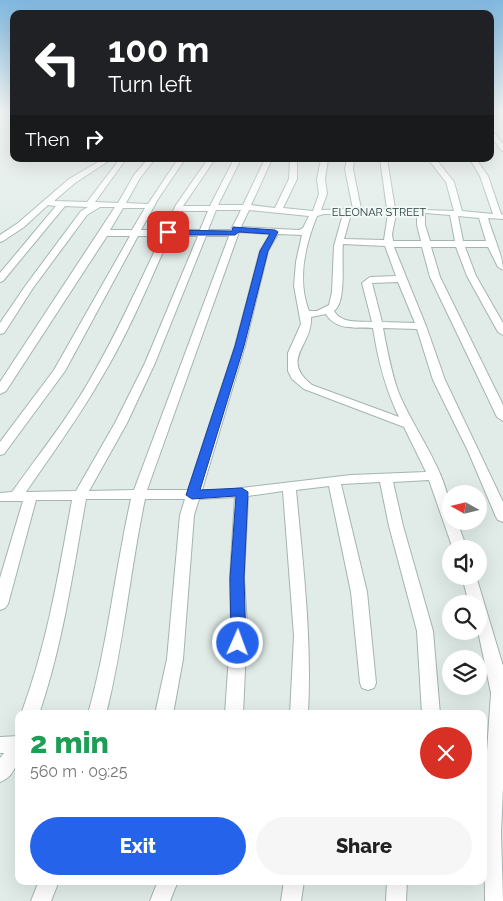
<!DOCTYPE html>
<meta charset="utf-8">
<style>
:root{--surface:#fff;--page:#f6f6f6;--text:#222;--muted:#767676;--accent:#2563eb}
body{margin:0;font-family:Raleway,sans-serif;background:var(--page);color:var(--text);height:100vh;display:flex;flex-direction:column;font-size:19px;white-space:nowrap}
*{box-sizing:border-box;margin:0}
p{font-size:16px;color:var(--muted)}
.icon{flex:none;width:28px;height:28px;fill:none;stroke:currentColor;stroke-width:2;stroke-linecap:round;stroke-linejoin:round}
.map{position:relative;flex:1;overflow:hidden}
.details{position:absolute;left:15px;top:710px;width:472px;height:175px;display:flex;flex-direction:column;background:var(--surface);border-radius:10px;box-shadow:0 5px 20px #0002}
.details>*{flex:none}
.hud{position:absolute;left:10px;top:10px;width:484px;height:152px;border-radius:10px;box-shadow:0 5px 20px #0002;background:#202124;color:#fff;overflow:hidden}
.needle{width:32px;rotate:278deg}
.fabs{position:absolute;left:442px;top:485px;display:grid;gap:10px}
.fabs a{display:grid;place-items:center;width:45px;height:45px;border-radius:50%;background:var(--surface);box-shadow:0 5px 20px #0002;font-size:25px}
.pin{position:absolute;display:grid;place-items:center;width:42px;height:42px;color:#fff;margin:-21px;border-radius:10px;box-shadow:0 2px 8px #0006}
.me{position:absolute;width:55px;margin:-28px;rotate:2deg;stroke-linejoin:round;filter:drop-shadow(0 0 4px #0008)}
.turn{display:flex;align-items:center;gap:18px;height:105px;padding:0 15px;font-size:22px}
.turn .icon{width:65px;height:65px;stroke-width:2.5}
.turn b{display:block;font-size:35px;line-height:42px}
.then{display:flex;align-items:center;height:48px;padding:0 15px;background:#0003;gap:10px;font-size:19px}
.round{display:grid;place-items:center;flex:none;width:52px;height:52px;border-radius:26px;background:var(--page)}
.summary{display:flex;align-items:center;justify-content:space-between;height:85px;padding:0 15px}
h1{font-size:30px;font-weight:800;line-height:38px;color:#1e9e55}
.action{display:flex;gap:10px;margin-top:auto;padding:10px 15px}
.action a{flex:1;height:58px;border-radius:30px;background:var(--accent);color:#fff;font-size:20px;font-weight:800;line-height:58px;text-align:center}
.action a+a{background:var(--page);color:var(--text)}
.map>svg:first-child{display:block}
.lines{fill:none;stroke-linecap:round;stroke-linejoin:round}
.minor-casing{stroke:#a4b4b0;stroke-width:2}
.minor{fill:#fff;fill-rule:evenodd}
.route{fill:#2563eb;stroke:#184099}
.labels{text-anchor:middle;stroke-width:4;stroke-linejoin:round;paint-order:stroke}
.far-street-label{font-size:11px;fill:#213d38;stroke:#f1f8f5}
</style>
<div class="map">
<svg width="503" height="901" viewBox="0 0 503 901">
<rect width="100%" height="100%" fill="#e1ece8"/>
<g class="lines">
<g class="minor-casing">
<g id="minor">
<polygon points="490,128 503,144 503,151 501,150 490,135"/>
<path d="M103,159L110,160L75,183L54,201L87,202L120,159H126L95,202L118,203L134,175L148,159H155L140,178L126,203L148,204L178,159H185L158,199L141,230H164L176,205L208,159H215L183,206H210L234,159H241L218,205H243L265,159H272L251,205L275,208L289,179L290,159H297V179L283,208L313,211L319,194L317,179L321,159H328L325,179L327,194L321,210L353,209L345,169L347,159H354L353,169L361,209H387L380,159H387L395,209L454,211L446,182L428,159H436L454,182L462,211L493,214L480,176L470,159H476L488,176L501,214L503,215V219L488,218C492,234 503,255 503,270L498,267L488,247H465L476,276L503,323V335L498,332L467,276L456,247H431L440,277L503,405V421L497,417L430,277L422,247H394L426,326L445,380L503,502V522L498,520L496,517L468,451L433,380L417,329L383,328C387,349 391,371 398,391C415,434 451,474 451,521H457L467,549H453L429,480L393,482L403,526L433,631L440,714H422L417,631L389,526L380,482L341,484L367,592L376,683L374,688L368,690L362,688L360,683L351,592L329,486L296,490C303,565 312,638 308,714H290L294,636L283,491L248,496L244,578L247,625L243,714H225L231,625L230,578L235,497L199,499L194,515L183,659L173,714H155L167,659L180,515L185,499H145C130,570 124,643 106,714H88C108,643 115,570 131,499H86C73,571 63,644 39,714H21C47,645 59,572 72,500H36L8,604L5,608L0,610V578L23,501H0V493L12,492C39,454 69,417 92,376C118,331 139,283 162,236H138L65,371L4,454L0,455V442L54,370L130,236H107L6,391L0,394V382L115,207H100L87,215L33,288L4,333L0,334V323L26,285L81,211L88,207L65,206L3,281L0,282V273L56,206L48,205L24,227L3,241L0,242V235L18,223L69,179ZM123,208H145L132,230H110ZM216,210H241L231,230H208ZM249,210L309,216L303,228L299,230L241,227ZM181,211H208L200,230H172ZM417,213V225L421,241H393L392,234L396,214ZM425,213L450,215L455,241H430L425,225ZM324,214H343L334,246L332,292L329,305L317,311H309C297,281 305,245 317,216ZM351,214H388L384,240L344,239ZM458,216L479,218L486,241H463ZM239,232L270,234L260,251L235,346L188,490H147ZM278,234L302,235L296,262L294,286L301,324L288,353V371L292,379L304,389L404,427L426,472L351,475L225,490H202L245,346L268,251ZM170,236H198L145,363L115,423L76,491L26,492C52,454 79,417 102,377C129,332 149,283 170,236ZM206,236H229L134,490L89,491L127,423L155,363ZM343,244L385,246L396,276L370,277L362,283L372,322C357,321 342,324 334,311C347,302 341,259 343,244ZM398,282L415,323L382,322L372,283ZM326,314C336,331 356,327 373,328C378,360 385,388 399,417L312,385C279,359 313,345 311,317Z"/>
<polygon points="462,576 476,576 503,666 503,787 501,833 503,901 485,901 484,795 491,693 478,631 479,604 469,604"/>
<path d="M19,736C19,753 19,775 0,782V758L4,753H0V737Z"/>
<polygon points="39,881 59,881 51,901 31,901"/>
<polygon points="158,881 178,881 170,901 150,901"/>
<polygon points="284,881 304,881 301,901 281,901"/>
<polygon points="387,881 407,881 406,901 386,901"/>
</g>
</g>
<use href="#minor" class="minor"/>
</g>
<linearGradient id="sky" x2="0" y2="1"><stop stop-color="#81b8df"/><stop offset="0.47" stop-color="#f2f6f5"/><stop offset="1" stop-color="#f2f6f5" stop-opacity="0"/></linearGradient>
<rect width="503" height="236" fill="url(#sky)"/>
<polygon class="route" points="233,227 275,230 278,232 268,251 244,346 200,490 242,488 248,492 244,578 246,643 243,647 238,649 233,647 231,643 230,578 236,496 192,499 186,495 235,346 260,251 270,234 239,232 235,235 168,235 164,232 168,230 232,231"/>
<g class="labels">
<g class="far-street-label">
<text x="379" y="216">ELEONAR STREET</text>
</g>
</g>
</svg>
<div class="fabs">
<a><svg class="needle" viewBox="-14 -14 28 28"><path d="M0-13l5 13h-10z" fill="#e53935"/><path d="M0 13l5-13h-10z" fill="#767676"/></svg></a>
<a><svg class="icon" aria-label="sound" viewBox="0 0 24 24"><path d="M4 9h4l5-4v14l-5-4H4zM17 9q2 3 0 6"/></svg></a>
<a><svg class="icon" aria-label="search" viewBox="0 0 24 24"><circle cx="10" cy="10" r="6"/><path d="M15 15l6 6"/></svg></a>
<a><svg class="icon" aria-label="layers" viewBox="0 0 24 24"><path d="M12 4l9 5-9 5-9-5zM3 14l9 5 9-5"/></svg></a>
</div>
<div class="pin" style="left:168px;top:232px;background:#d93025"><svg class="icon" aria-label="arrive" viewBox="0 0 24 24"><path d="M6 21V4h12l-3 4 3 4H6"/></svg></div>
<svg class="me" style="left:238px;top:643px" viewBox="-20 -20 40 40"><circle r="17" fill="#2563eb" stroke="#fff" stroke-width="3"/><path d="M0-11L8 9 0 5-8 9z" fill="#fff"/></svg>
<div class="hud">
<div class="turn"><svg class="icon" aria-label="left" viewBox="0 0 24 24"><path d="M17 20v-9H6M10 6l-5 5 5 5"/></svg><div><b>100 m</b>Turn left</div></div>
<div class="then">Then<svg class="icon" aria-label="right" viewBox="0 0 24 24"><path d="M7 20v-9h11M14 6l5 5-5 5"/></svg></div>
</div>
<section class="details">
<div class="summary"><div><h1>2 min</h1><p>560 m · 09:25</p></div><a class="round" style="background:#d93025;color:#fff"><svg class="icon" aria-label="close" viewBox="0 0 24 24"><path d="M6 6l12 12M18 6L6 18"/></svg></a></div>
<div class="action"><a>Exit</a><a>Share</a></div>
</section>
</div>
